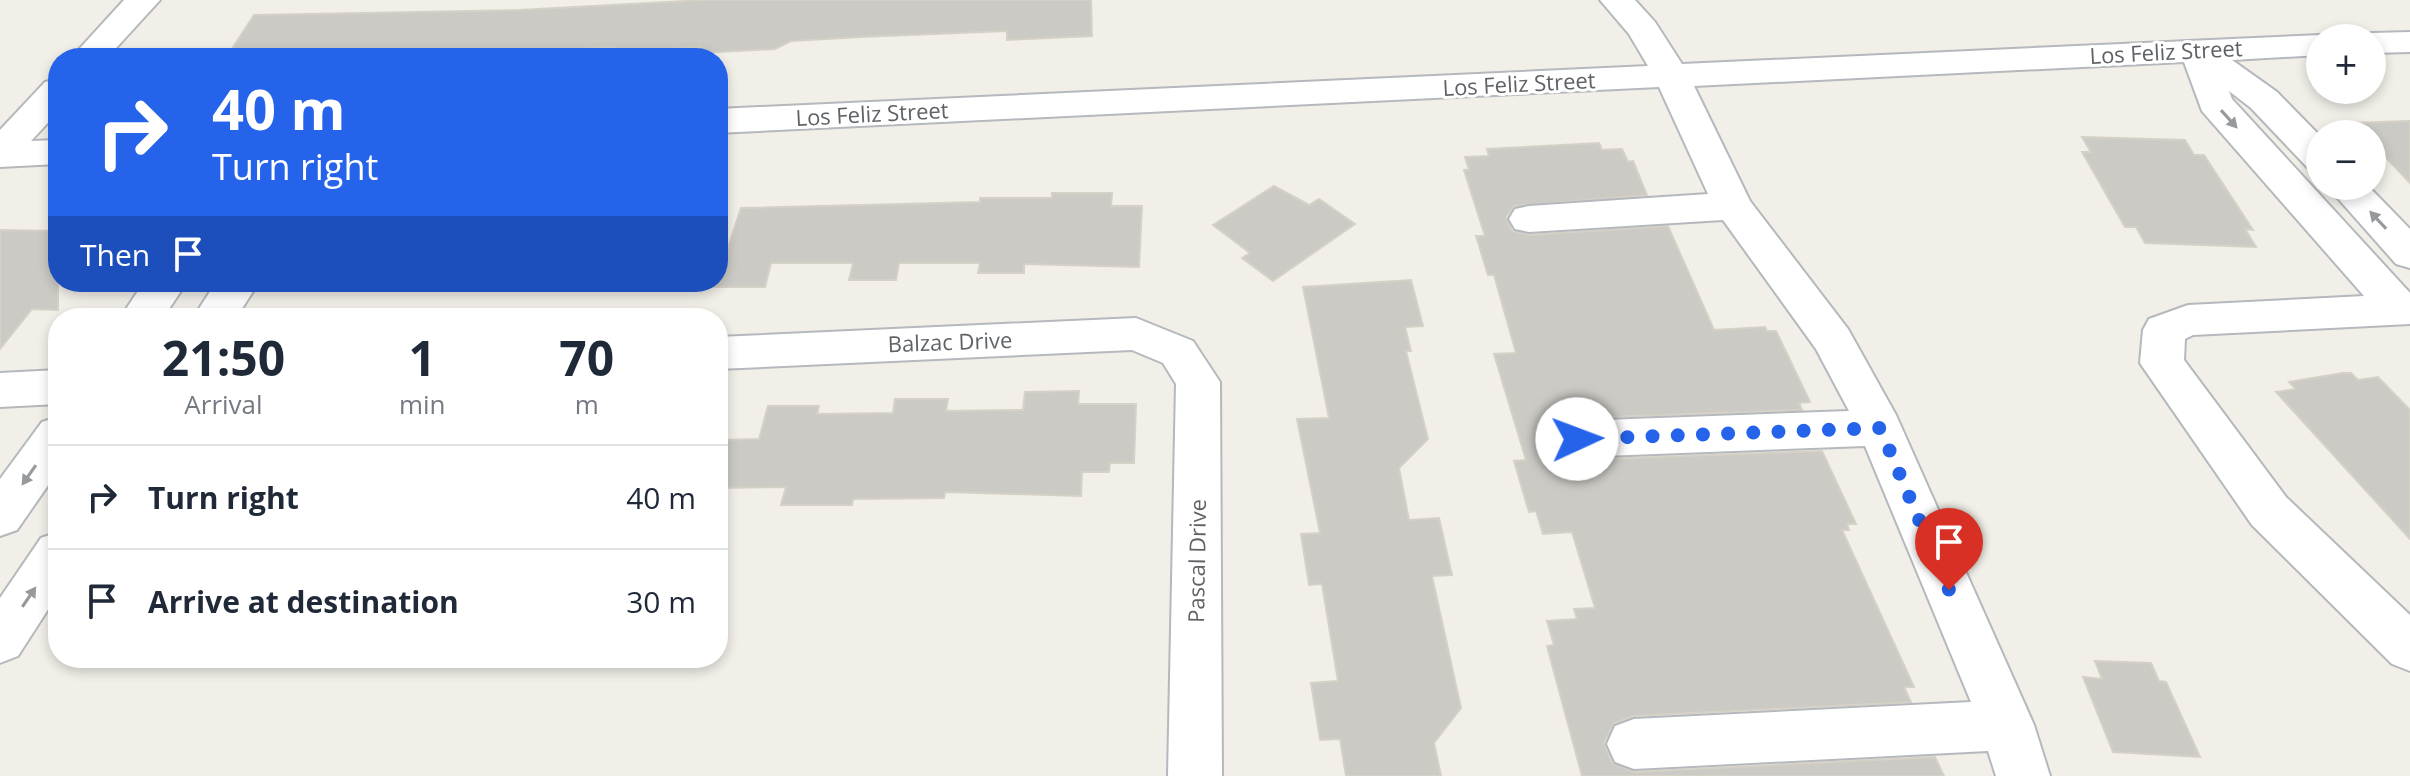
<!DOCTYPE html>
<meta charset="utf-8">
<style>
:root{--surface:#fff;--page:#f6f6f7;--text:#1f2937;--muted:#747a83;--line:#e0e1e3}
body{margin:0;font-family:"Open Sans",sans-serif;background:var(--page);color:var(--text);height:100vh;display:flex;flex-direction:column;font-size:30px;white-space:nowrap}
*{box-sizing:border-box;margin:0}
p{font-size:26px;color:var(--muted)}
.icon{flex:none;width:44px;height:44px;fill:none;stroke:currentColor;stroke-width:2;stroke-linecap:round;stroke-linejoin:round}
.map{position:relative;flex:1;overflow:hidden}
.side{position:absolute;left:48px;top:308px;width:680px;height:360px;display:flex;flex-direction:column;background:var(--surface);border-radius:32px;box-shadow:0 4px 12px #0003}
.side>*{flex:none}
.top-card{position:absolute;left:48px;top:48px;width:680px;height:244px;border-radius:32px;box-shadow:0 4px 12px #0003;background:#2563eb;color:#fff;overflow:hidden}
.tools{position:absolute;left:2306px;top:24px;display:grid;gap:16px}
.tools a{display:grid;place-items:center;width:80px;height:80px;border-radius:50%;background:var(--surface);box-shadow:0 4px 12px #0003;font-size:40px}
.pin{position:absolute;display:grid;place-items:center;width:68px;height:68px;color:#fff;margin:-82px -34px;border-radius:50% 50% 50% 0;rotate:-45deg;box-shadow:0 0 8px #0007}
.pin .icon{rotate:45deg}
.me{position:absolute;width:88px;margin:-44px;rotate:88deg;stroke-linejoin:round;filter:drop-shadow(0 0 6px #0008)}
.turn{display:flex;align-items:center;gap:28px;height:168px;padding:0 32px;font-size:36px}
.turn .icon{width:104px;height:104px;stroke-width:2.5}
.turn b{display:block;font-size:56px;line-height:68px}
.then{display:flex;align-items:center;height:76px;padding:0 32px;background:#0003;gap:16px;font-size:30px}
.eta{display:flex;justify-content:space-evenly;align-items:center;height:136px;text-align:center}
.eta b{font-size:48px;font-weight:700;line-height:56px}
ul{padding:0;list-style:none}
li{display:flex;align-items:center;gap:24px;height:104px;padding:0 32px;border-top:2px solid var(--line)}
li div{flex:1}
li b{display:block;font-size:30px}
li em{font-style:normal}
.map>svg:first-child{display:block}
.building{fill:#cccac5;stroke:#d6d1c6;stroke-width:2}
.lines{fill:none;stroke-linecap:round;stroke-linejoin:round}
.minor-casing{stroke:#b5b8bc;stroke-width:4}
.minor{fill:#fff;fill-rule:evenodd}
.oneway{fill:#979a9d}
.route{stroke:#2563eb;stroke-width:14;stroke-dasharray:0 25.2}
.labels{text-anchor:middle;stroke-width:6;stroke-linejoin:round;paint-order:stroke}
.street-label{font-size:22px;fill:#5f6368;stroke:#fff}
</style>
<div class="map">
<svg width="2410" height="776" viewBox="0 0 2410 776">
<rect width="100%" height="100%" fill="#f1efe8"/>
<g class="building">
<polygon points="704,0 1091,0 1092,36 1007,40 1007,31 861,37 791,41 775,49 700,53 701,47 612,51 614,47 464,54 462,58 226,58 254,15 519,10"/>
<polygon points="2410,121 2410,183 2372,143 2372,134 2363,134 2352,123"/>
<polygon points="2082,137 2185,140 2194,155 2204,155 2253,230 2245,229 2256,247 2145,243 2136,227 2125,227 2082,152 2091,152"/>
<polygon points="1599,143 1602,150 1622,149 1628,162 1633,161 1647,195 1514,206 1506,217 1512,231 1529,235 1668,226 1714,330 1765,327 1767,331 1776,331 1810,402 1799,403 1802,410 1576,418 1560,423 1551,438 1558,453 1577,460 1822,451 1856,524 1847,524 1849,530 1842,530 1914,687 1904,687 1911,702 1633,716 1614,723 1604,743 1612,763 1634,772 1935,757 1944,776 1582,776 1547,646 1554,645 1547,621 1577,619 1574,609 1595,608 1572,532 1543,534 1536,511 1529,512 1514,461 1526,460 1494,354 1516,353 1494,275 1488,275 1476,236 1485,236 1464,170 1469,170 1465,157 1489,156 1487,149"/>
<polygon points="1274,186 1309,205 1319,199 1355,224 1273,281 1242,258 1250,253 1213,225"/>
<polygon points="1052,193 1112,193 1111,206 1142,206 1139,267 1024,264 1024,273 978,273 980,263 899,263 896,280 849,280 853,263 771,263 765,287 715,287 741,208 980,202 980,198 1052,198"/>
<polygon points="0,230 58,231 58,310 32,309 0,349"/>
<polygon points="1411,280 1423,326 1405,327 1411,351 1406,351 1428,439 1399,468 1409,520 1439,518 1452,575 1432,576 1461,708 1434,743 1441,776 1346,776 1340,739 1320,740 1311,683 1338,681 1322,584 1309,585 1301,534 1320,533 1297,419 1329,418 1303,287"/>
<polygon points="2343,373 2351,373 2358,380 2378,377 2410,410 2410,539 2276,392 2296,389 2289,382"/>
<polygon points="1079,391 1078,404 1136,404 1134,463 1110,463 1109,472 1082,472 1081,496 945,492 944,498 853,499 852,505 781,505 786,487 718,488 718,440 759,439 768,406 819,406 817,414 893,413 895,399 948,399 946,411 1023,410 1025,392"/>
<polygon points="2095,661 2151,663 2159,681 2166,682 2200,757 2113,752 2083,677 2102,679"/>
</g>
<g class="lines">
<g class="minor-casing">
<g id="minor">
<polygon points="124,0 160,0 107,58 71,58"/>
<polygon points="1600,0 1635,0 1655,22 1682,64 2320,35 2332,38 2320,38 2320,55 2232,60 2277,92 2320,136 2320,170 2307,167 2251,108 2229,91 2232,99 2410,293 2410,324 2193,335 2185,339 2184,360 2286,497 2410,615 2410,671 2392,664 2252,525 2140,363 2143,330 2149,319 2188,305 2364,296 2202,111 2184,62 1694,86 1750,201 1848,329 1896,415 2034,725 2050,776 1996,776 1988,751 1634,769 1615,762 1607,744 1615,726 1634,719 1971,702 1865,446 1577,457 1561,452 1554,439 1561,426 1577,421 1849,411 1816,349 1723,220 1529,232 1515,229 1509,219 1515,209 1529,206 1708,194 1659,87 718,133 718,109 1648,66 1629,34"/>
<polygon points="2410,32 2410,52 2372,53 2372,38 2358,38 2372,33"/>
<polygon points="58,79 58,112 31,141 58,140 58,164 0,167 0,130 45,82"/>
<polygon points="2327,186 2368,186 2410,229 2410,268 2396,264"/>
<polygon points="144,282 187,282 163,318 120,318"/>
<polygon points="216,282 259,282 236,318 193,318"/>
<polygon points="1136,318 1193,341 1220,382 1222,776 1168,776 1176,384 1163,363 1132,350 718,369 718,337"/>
<polygon points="58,370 58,404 0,407 0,373"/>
<polygon points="58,417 58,471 17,530 0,536 0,479 42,422"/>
<polygon points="58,532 58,594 18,656 0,663 0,598 41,538"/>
</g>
</g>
<use href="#minor" class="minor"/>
</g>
<defs><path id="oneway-solid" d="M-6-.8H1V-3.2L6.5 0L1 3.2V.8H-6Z" transform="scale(2)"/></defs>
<g class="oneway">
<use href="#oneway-solid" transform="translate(2229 119) rotate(48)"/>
<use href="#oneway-solid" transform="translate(2378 220) rotate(-133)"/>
<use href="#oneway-solid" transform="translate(29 475) rotate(125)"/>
<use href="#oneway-solid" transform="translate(29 597) rotate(-56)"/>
</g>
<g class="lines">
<polyline class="route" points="1577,439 1880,428 1949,590"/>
</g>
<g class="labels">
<g class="street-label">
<text transform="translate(2166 52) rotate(-3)" y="8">Los Feliz Street</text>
<text transform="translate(1519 84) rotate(-3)" y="8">Los Feliz Street</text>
<text transform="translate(872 114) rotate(-3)" y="8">Los Feliz Street</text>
<text transform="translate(950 342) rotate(-2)" y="8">Balzac Drive</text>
<text transform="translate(1197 561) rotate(-89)" y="8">Pascal Drive</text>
</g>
</g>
</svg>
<div class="tools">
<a>+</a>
<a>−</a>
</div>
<div class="pin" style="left:1949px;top:590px;background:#d93025"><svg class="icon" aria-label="arrive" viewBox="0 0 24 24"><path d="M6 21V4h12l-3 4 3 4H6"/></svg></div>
<svg class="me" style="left:1577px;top:439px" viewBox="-20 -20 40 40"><circle r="19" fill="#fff"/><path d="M0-13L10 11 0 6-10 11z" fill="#2563eb"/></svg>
<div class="top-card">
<div class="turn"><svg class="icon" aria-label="right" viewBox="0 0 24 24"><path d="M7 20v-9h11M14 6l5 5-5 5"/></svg><div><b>40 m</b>Turn right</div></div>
<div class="then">Then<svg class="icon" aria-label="arrive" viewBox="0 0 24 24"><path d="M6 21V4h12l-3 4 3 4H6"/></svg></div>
</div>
<section class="side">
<div class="eta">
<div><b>21:50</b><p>Arrival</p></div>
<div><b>1</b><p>min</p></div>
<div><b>70</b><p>m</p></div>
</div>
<ul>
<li><svg class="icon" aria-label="right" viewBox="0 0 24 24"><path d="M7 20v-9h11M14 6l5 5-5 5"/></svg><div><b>Turn right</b></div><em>40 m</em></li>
<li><svg class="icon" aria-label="arrive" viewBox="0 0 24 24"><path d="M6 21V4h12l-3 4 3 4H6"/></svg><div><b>Arrive at destination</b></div><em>30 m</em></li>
</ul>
</section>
</div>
